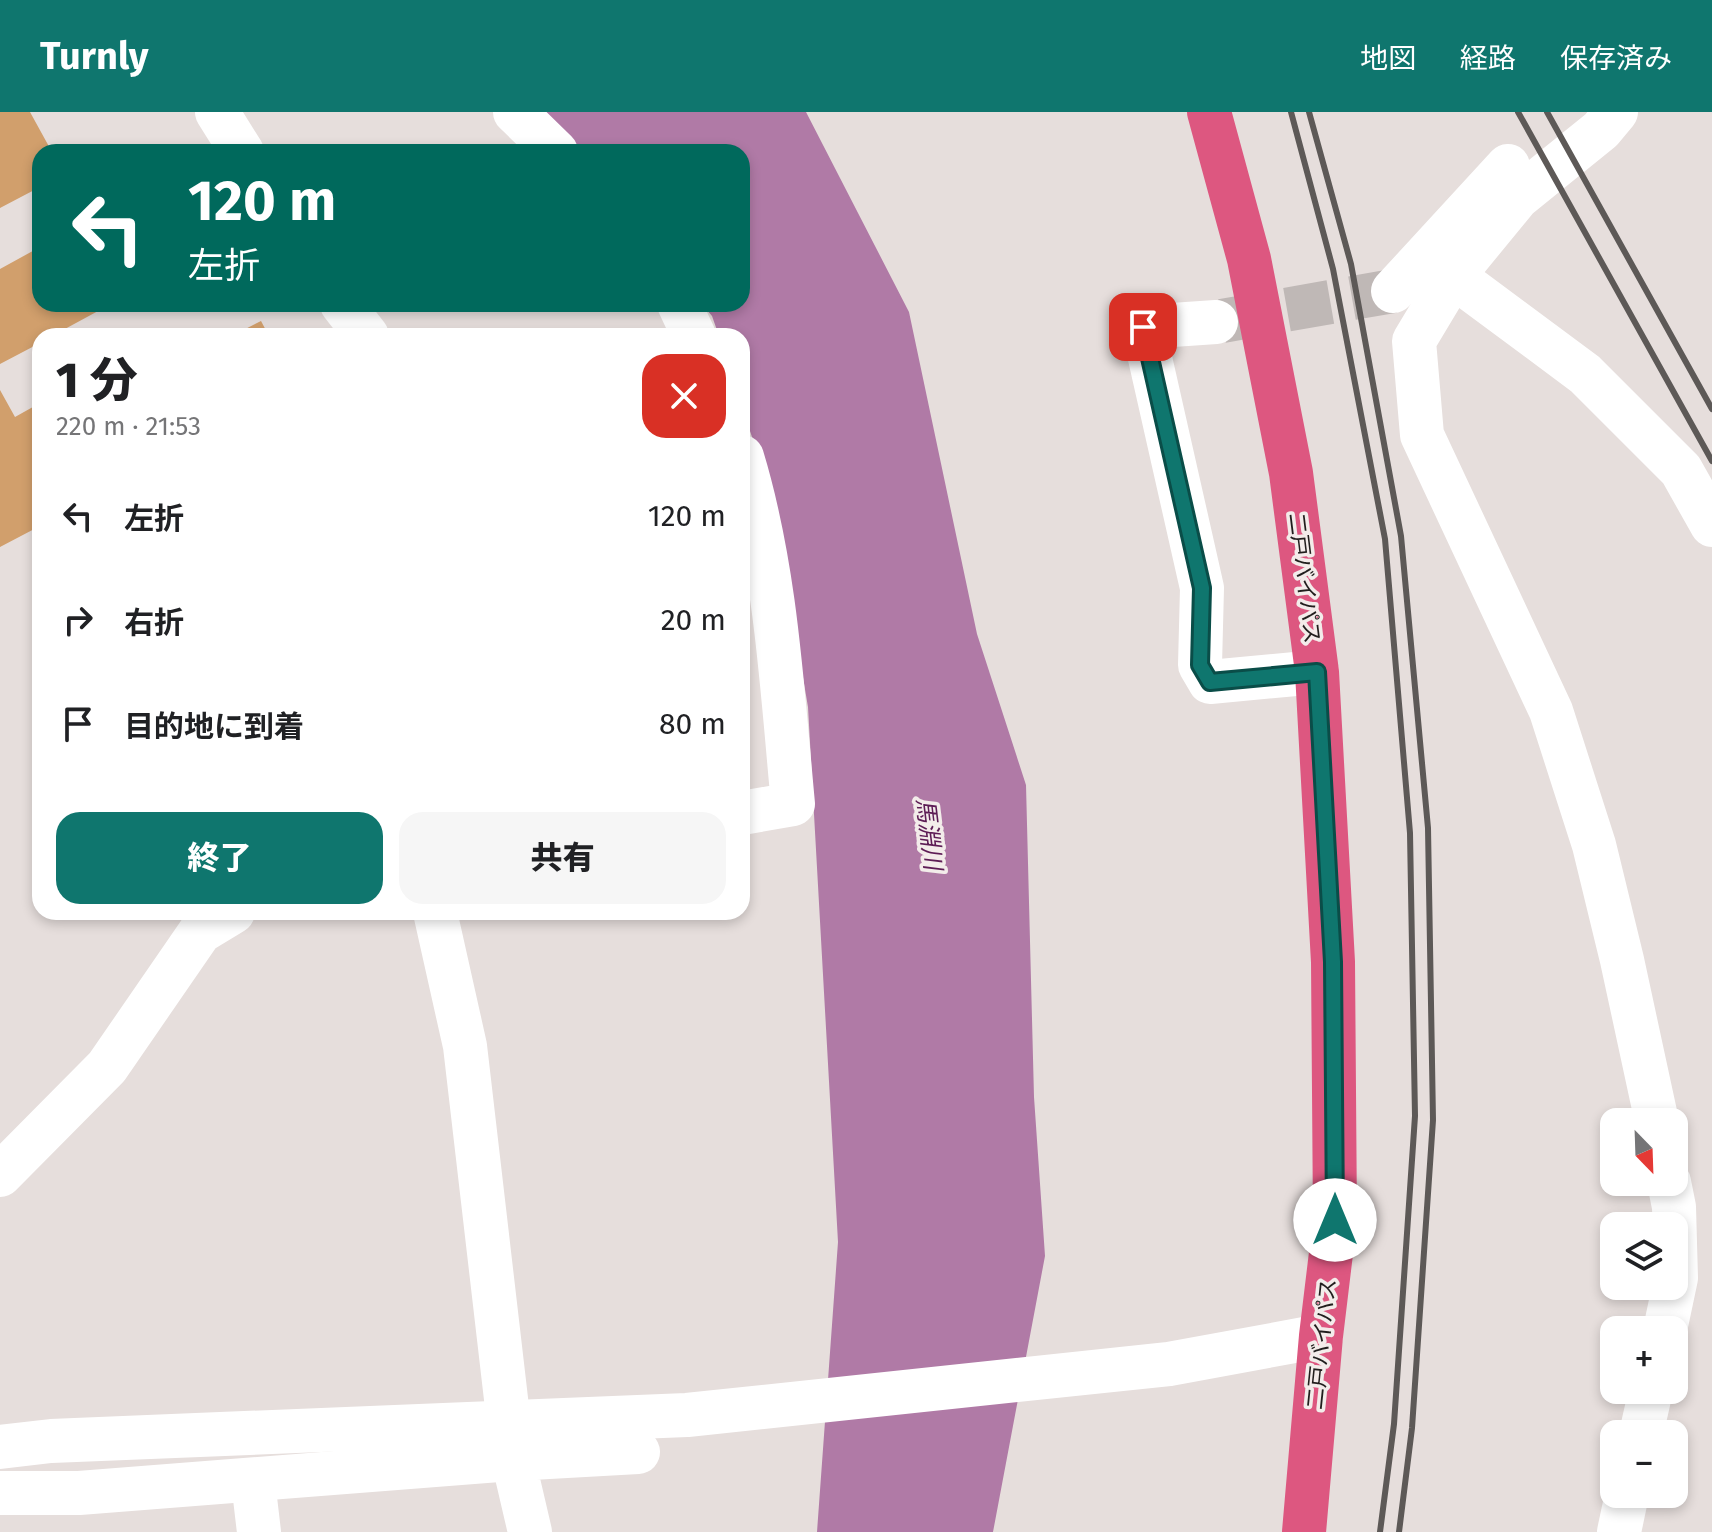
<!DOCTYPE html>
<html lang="ja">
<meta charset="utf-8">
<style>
:root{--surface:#fff;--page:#f6f6f6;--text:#202124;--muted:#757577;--accent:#0f766e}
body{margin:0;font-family:"Fira Sans","Noto Sans JP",sans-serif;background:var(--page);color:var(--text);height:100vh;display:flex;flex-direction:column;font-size:30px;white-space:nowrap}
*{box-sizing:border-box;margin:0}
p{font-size:26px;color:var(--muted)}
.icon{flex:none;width:44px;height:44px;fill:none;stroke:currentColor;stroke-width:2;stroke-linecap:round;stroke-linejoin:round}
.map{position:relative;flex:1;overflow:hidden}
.panel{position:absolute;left:32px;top:216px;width:718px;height:592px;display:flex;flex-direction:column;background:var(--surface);border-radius:24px;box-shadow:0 4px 12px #0003}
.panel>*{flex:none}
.banner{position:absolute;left:32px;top:32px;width:718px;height:168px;border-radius:24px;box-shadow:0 4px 12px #0003;background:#00695c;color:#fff;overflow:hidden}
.needle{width:52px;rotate:157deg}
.buttons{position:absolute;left:1600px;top:996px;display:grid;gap:16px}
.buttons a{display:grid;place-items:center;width:88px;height:88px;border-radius:16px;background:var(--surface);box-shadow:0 4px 12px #0003;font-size:40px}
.pin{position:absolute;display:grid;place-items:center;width:68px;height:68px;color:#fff;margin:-34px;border-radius:16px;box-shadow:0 4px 12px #0006}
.me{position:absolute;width:88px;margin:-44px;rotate:0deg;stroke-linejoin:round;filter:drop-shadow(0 0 6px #0008)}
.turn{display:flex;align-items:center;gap:28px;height:168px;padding:0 24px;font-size:36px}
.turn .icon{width:104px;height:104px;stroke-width:2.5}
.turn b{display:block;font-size:56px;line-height:68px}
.round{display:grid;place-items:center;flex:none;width:84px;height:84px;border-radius:24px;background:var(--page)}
.summary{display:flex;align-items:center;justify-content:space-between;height:136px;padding:0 24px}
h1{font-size:48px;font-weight:800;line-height:60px}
.button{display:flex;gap:16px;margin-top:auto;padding:16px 24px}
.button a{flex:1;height:92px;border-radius:24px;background:var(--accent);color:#fff;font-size:32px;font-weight:800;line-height:92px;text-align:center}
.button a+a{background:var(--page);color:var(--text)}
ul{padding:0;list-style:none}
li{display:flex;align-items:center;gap:24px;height:104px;padding:0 24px}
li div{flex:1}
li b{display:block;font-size:30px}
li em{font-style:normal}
header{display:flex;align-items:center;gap:48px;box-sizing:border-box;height:112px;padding:0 40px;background:var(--accent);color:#fff}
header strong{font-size:38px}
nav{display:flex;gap:44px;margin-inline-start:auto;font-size:28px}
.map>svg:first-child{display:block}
.water{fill:#b07aa6}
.building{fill:#d19f6c}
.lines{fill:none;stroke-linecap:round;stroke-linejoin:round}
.minor-tunnel{stroke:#bfb8b6;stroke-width:44;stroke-dasharray:44 22;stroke-linecap:butt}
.minor{stroke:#fff;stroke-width:44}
.highway{stroke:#dd5780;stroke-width:44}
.rail{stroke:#5d5957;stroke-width:6}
.route-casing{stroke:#0a4d48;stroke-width:20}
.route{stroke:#0f766e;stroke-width:14}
.labels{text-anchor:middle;stroke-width:7;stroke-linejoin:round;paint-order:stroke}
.street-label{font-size:22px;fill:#211e1d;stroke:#f3ecea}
.water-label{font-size:24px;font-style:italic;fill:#5d1c55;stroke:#f3ecea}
</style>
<header>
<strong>Turnly</strong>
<nav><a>地図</a><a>経路</a><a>保存済み</a></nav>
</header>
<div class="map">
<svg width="1712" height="1420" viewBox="0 0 1712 1420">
<rect width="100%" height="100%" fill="#e6dedc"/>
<polygon class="water" points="532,0 806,0 909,200 977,522 1026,673 1034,985 1045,1144 993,1420 817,1420 838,1130 808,595 773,388 742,295 742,224 719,224 712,204 702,192 742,192 742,40 579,40 571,31"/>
<g class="building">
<polygon points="0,0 30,0 52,40 40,40 40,75 0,96"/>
<polygon points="40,135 40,192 111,192 52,224 40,224 40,231 0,252 0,157"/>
<polygon points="261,209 269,224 232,224"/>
<polygon points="0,278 15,305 40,291 40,414 0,435"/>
</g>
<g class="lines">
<polyline class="minor-tunnel" points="1222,209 1393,179"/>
<g class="minor">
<polyline points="217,0 242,40"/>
<polyline points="515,0 556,40"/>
<polyline points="1616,0 1601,18 1517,86 1453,164 1414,229 1422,323 1551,599 1594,733 1622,848 1657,1010"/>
<polyline points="1453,164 1585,262 1681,358 1712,413"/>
<polyline points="1393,179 1508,54"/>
<polyline points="342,192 367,224"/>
<polyline points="679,192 694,224"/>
<polyline points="1216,210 1143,215 1202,476 1200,553 1210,570 1317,560"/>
<path d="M742,345C776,457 782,576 793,692L742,701"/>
<polyline points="0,1063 107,955 200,820 233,800"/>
<polyline points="1665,1218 1676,1166 1674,1095 1669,1070"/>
<polyline points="1641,1322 1651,1278"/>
<polyline points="0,1335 51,1329 687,1303 1169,1252 1321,1224"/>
<polyline points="253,1369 259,1420"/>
<polyline points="0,1381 79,1381 513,1347 465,934 435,800"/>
<polyline points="530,1420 513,1347 638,1340"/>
<polyline points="1619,1420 1627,1382"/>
</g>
<polyline class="highway" points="1209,0 1249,147 1291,361 1317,560 1333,850 1335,1108 1321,1224 1304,1420"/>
<g class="rail">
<polyline points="1291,0 1333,157 1385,427 1410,721 1415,1004 1394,1312 1380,1420"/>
<polyline points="1309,0 1351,152 1401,424 1428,716 1433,1008 1412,1316 1399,1420"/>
<polyline points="1518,0 1712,349"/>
<polyline points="1547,0 1712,297"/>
</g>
</g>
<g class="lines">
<g class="route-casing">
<polyline id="route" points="1143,215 1202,476 1200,553 1210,570 1317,560 1333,850 1335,1108"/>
</g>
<use href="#route" class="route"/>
</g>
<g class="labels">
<g class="street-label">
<text transform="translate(1305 466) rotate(83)" y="8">二戸バイパス</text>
<text transform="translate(1321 1232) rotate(-84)" y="8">二戸バイパス</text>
</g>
<g class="water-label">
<text transform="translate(929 722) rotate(83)" y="8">馬淵川</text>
</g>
</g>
</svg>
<div class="buttons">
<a><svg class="needle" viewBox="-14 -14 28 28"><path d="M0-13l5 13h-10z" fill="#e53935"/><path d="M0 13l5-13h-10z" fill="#757577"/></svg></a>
<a><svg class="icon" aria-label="layers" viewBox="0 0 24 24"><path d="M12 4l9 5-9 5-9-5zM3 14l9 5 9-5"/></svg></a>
<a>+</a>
<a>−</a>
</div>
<div class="pin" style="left:1143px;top:215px;background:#d93025"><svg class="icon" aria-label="arrive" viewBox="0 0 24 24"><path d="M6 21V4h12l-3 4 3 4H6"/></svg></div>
<svg class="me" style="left:1335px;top:1108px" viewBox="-20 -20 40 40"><circle r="19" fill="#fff"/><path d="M0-13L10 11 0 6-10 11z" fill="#0f766e"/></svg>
<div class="banner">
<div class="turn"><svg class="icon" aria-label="left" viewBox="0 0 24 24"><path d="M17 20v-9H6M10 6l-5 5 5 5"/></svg><div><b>120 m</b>左折</div></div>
</div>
<section class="panel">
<div class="summary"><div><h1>1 分</h1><p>220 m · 21:53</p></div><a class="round" style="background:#d93025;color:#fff"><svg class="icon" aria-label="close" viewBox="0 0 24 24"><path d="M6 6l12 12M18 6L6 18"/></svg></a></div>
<ul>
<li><svg class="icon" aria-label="left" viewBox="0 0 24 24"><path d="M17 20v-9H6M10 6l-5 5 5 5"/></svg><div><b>左折</b></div><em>120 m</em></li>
<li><svg class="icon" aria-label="right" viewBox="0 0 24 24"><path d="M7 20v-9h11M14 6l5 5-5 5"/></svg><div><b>右折</b></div><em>20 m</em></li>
<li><svg class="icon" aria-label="arrive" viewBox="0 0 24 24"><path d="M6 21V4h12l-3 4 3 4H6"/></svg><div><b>目的地に到着</b></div><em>80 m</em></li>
</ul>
<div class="button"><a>終了</a><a>共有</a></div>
</section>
</div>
